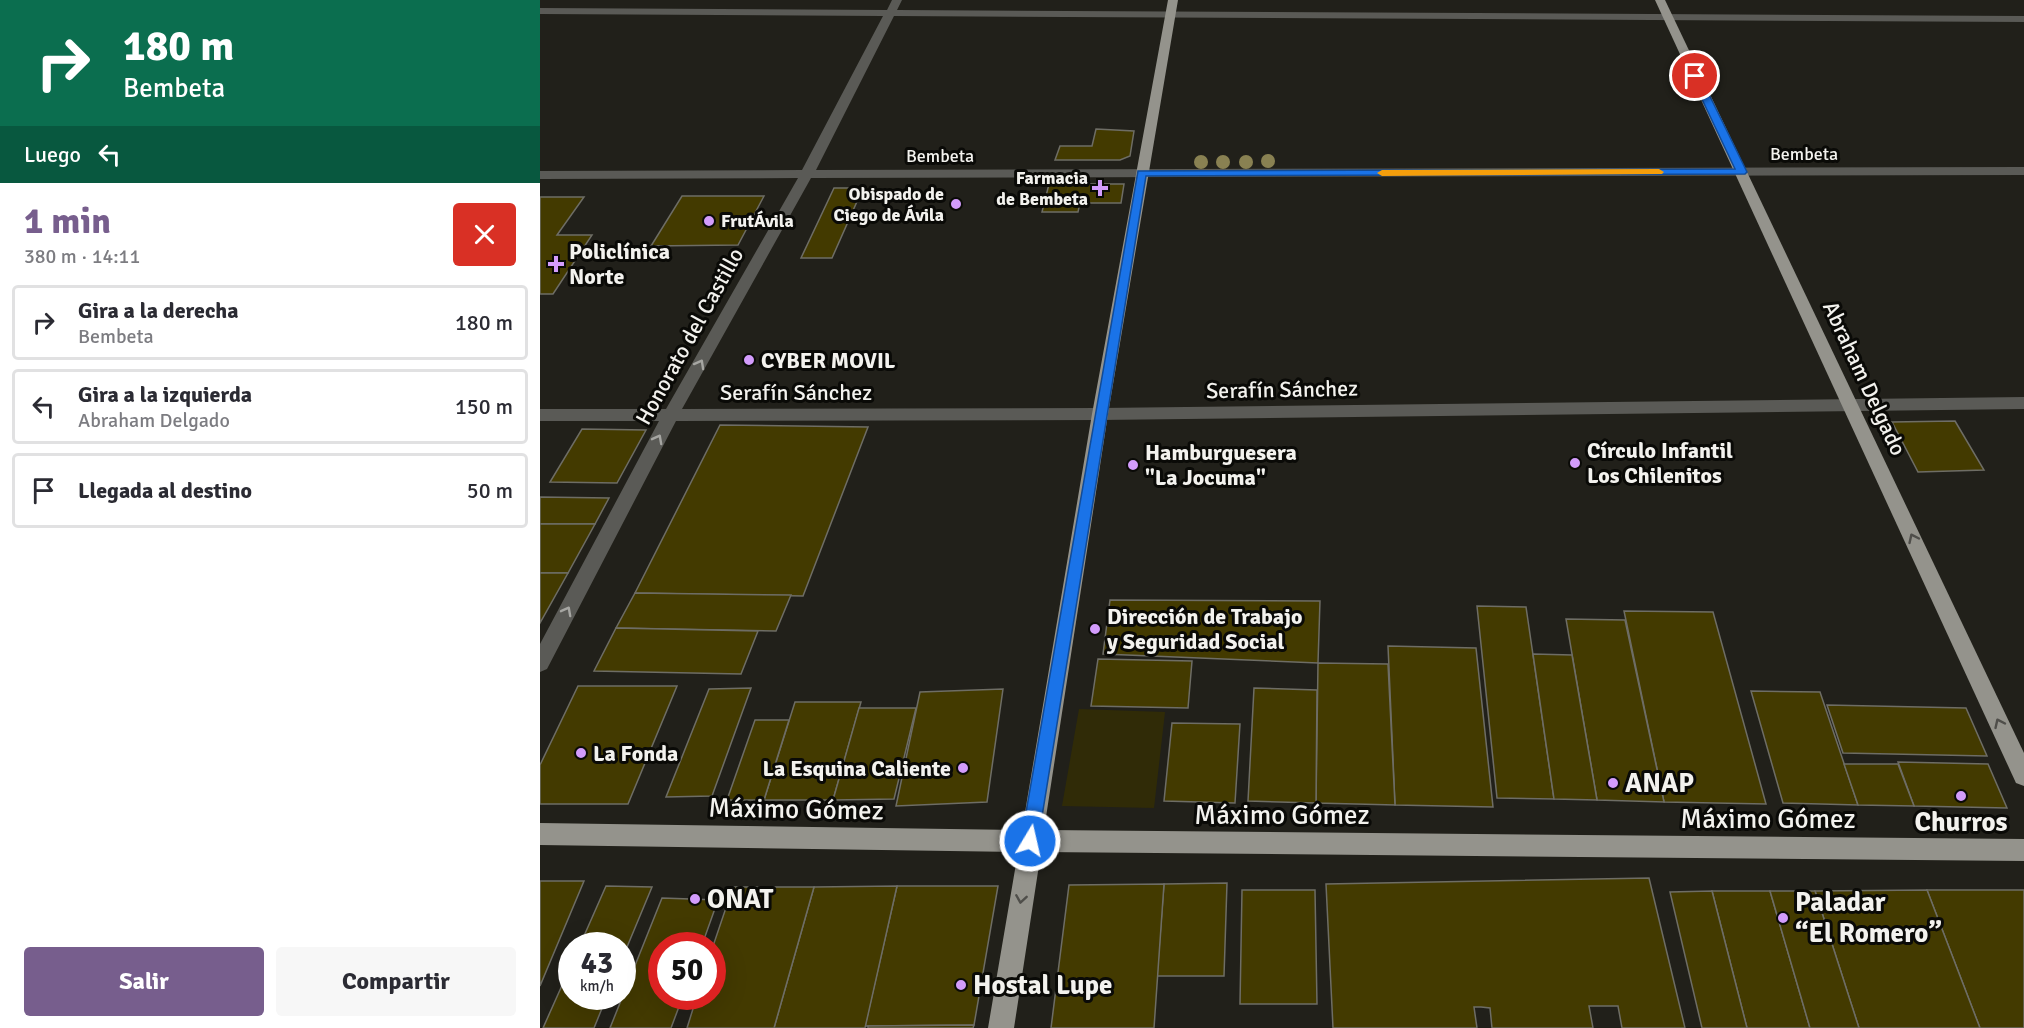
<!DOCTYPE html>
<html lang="es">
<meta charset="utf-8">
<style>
:root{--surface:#fff;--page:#f7f7f7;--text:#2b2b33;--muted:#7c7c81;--line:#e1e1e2;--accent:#775e8d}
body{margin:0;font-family:Signika,sans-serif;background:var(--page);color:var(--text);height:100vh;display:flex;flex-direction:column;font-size:22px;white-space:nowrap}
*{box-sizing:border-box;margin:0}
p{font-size:20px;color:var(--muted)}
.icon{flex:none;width:33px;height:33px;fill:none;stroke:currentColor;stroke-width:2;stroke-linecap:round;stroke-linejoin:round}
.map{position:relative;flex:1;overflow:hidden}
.panel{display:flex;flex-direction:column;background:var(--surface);width:540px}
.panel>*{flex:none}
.banner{background:#0b6e4f;color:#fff;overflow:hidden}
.speed{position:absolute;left:18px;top:932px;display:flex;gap:12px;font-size:30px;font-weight:700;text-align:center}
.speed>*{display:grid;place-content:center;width:78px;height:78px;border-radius:50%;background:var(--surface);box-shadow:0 6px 24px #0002;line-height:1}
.speed small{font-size:15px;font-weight:400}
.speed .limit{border:9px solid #d22;background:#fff;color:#111}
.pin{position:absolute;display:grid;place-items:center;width:51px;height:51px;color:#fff;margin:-26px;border:3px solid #fff;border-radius:50%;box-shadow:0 2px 6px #0007}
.me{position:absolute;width:66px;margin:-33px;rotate:9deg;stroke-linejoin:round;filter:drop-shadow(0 0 4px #0008)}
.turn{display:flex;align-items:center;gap:21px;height:126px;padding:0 24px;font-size:27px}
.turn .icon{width:78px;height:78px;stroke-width:2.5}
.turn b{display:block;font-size:42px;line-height:51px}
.then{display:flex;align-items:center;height:57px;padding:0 24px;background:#0003;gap:12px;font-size:22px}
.round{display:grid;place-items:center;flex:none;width:63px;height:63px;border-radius:6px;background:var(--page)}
.head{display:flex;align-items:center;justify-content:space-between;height:102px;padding:0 24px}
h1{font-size:36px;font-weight:700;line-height:45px;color:var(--accent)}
.action{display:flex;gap:12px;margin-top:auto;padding:12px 24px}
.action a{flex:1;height:69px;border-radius:6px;background:var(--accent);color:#fff;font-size:24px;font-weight:700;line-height:69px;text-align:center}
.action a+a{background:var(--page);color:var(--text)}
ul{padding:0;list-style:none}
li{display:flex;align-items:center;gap:18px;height:75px;margin:0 12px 9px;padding:0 12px;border:3px solid var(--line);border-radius:6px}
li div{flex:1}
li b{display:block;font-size:22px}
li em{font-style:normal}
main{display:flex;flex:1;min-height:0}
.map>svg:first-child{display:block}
.green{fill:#302b07}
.building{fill:#433a00;stroke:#6e6d65;stroke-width:1.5}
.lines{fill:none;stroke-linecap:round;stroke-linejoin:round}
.minor{fill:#5a5a56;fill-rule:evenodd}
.major{fill:#94938c;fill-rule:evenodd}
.tree{fill:#898152}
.oneway{stroke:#a6a6a2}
.oneway2{stroke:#4f4e4a}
.route{fill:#1a73e8;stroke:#114b97;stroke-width:1.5}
.slow{fill:#f59e0b}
.poi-dot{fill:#d39cfc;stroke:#0a0a07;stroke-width:2}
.labels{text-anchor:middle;stroke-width:6;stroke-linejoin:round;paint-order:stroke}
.far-street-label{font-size:18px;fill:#f3f2ee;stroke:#0a0a07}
.far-poi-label{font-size:18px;font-weight:bold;fill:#f3f2ee;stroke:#0a0a07;text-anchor:end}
.poi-label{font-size:22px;font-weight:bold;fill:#f3f2ee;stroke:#0a0a07;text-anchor:start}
.street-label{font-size:22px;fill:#f3f2ee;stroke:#0a0a07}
.near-poi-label{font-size:27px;font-weight:bold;fill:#f3f2ee;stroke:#0a0a07;text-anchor:start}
.near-street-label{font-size:27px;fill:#f3f2ee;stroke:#0a0a07}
</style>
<main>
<section class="panel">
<div class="banner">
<div class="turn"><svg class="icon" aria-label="right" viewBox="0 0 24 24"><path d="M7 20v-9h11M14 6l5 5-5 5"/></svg><div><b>180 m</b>Bembeta</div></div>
<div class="then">Luego<svg class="icon" aria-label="left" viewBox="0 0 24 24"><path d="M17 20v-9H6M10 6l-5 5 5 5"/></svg></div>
</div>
<div class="head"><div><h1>1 min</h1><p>380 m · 14:11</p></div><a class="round" style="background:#d93025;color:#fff"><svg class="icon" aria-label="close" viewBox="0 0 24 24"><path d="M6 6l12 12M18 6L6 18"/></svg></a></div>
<ul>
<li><svg class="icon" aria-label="right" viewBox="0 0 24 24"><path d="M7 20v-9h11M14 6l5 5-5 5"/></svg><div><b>Gira a la derecha</b><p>Bembeta</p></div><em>180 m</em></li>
<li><svg class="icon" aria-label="left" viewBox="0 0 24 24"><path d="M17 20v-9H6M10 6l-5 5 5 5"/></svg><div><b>Gira a la izquierda</b><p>Abraham Delgado</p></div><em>150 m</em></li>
<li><svg class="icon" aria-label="arrive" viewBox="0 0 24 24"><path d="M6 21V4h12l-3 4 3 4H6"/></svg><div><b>Llegada al destino</b></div><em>50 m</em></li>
</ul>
<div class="action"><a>Salir</a><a>Compartir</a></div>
</section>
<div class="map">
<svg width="1484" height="1028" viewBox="0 0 1484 1028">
<rect width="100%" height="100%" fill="#21201a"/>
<polygon class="green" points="539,709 625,712 614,808 522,806"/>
<g class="building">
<polygon points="556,129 594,131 590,156 580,160 515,160 520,146 552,146"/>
<polygon points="509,184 584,184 581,203 540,203 538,212 502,212"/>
<polygon points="294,188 323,188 292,258 261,258"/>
<polygon points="142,196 224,196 198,245 111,246"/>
<polygon points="0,197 44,197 17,235 52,235 13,294 0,294"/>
<polygon points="1415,421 1444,470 1378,472 1352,422"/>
<polygon points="180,425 328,427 263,596 95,593"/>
<polygon points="42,429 106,430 77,483 10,482"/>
<polygon points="0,497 69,498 55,524 0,524"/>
<polygon points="0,524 55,524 28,573 0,573"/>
<polygon points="0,573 28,573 0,623"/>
<polygon points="95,593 251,595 236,631 76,628"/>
<polygon points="570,600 780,601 778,663 563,654"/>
<polygon points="937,606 986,607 1014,799 957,798"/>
<polygon points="1084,611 1173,612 1226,804 1124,802"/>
<polygon points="1026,619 1085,620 1124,802 1057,800"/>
<polygon points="76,628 218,631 201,674 54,671"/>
<polygon points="848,646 936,648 953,807 855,805"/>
<polygon points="993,654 1032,655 1057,800 1014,799"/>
<polygon points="558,659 652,661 648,708 551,706"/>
<polygon points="778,663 848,664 855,805 776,803"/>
<polygon points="38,686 137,686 88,804 0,804 0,765"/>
<polygon points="211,688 172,796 126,797 169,689"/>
<polygon points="714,688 777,690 776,803 708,801"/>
<polygon points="463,689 447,802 356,806 380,692"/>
<polygon points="1211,691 1280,692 1318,805 1243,803"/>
<polygon points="255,702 321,702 293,800 224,800"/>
<polygon points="1287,705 1426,708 1447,756 1303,753"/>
<polygon points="319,708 376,708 354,799 293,800"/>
<polygon points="215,720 249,720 224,800 187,800"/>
<polygon points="632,723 700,724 695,803 624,801"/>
<polygon points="1358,762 1448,764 1467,808 1374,806"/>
<polygon points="1304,764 1358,764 1374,806 1318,805"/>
<polygon points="1109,878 1145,1028 1082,1028 1078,1006 1049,1006 1053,1028 952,1028 950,1008 941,1007 934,1007 937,1028 793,1028 786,884"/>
<polygon points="0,881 44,881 0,986"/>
<polygon points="687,883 684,976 617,976 624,884"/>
<polygon points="624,884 614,1028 511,1028 529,885"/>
<polygon points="66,886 112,887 82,959 82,945 40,945"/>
<polygon points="357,886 458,886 434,1025 325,1026"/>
<polygon points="357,886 325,1028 234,1028 274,887"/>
<polygon points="193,887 274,887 234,1028 147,1028 157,996 172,996 172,949"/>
<polygon points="702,890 775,890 777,1004 700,1004"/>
<polygon points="1387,890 1484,890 1484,1028 1440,1028"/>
<polygon points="1387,890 1440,1028 1319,1028 1275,891"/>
<polygon points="1172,891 1230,891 1270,1028 1207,1028"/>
<polygon points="1172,891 1207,1028 1162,1028 1130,892"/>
<polygon points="1230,891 1275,891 1319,1028 1270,1028"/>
<polygon points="122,898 178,900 162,945 122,945 122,996 143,996 131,1028 70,1028"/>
<polygon points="32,963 32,996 67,996 54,1028 3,1028"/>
<polygon points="434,1025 433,1028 328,1028 328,1026"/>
</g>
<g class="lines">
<polygon class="minor" points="352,0 362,0 357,10 1484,16 1484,22 354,16 276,170 1484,167 1484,175 271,178 142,409 560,408 1484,397 1484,409 560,420 136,421 7,669 0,672 0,644 119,421 0,421 0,409 126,409 258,178 0,179 0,171 262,170 343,16 0,14 0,8 347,10"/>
<g class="major">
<polygon points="628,0 638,0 568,414 504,830 1484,839 1484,861 501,852 474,1028 448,1028 478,852 0,845 0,823 482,830 552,414"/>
<polygon points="1115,0 1125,0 1484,753 1484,786 1476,783"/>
</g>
</g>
<g class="tree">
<circle cx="728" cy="161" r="7"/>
<circle cx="661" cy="162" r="7"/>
<circle cx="683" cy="162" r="7"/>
<circle cx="706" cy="162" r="7"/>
</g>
<defs><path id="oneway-chevron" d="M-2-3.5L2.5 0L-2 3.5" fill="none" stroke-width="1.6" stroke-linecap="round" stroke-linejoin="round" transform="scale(1.5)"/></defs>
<g class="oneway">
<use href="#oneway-chevron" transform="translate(160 364) rotate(-61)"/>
<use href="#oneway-chevron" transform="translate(118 439) rotate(-62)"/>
<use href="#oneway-chevron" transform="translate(27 611) rotate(-62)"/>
</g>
<g class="oneway2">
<use href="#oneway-chevron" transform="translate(1373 538) rotate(-115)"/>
<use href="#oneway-chevron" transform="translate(1459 723) rotate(-115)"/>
<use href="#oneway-chevron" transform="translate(481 899) rotate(99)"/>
</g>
<polygon class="route" points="1155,73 1160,76 1207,172 1205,174 606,176 498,841 496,847 490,849 484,847 481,841 598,171 1195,169 1151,76"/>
<polygon class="slow" points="1119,169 1124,172 1122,174 842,176 837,173 842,170"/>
<g class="poi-dot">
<path d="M557 179h6v6h6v6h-6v6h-6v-6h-6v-6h6z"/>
<circle cx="416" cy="204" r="6"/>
<circle cx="169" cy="221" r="6"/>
<path d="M13 255h6v6h6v6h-6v6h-6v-6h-6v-6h6z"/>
<circle cx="209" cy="360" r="6"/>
<circle cx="1035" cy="463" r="6"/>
<circle cx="593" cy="465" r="6"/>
<circle cx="555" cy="629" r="6"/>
<circle cx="41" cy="753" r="6"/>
<circle cx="423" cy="768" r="6"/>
<circle cx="1073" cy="783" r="6"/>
<circle cx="1421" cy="796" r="6"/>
<circle cx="155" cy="899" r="6"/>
<circle cx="1243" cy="918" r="6"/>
<circle cx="421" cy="985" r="6"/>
</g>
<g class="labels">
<g class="far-street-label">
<text x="1264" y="160">Bembeta</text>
<text x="400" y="162">Bembeta</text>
</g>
<g class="far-poi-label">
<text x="548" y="184">Farmacia<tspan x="548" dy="21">de Bembeta</tspan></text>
<text x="404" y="200">Obispado de<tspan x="404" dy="21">Ciego de Ávila</tspan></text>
<text x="181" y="227" text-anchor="start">FrutÁvila</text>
</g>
<g class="poi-label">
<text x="29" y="259">Policlínica<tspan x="29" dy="25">Norte</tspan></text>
<text x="221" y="368">CYBER MOVIL</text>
<text x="1047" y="458">Círculo Infantil<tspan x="1047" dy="25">Los Chilenitos</tspan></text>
<text x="605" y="460">Hamburguesera<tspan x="605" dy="25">"La Jocuma"</tspan></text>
<text x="567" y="624">Dirección de Trabajo<tspan x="567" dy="25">y Seguridad Social</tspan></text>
<text x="53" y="761">La Fonda</text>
<text x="411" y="776" text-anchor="end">La Esquina Caliente</text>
</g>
<g class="street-label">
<text transform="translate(149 336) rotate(-61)" y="8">Honorato del Castillo</text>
<text transform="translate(1325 378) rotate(65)" y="8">Abraham Delgado</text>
<text transform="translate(742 389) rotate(-1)" y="8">Serafín Sánchez</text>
<text x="256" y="400">Serafín Sánchez</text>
</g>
<g class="near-poi-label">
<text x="1085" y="792">ANAP</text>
<text x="1421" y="831" text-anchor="middle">Churros</text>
<text x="167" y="908">ONAT</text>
<text x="1255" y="911">Paladar<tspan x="1255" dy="31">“El Romero”</tspan></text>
<text x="433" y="994">Hostal Lupe</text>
</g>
<g class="near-street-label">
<text transform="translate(256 809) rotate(1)" y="9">Máximo Gómez</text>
<text x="742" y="824">Máximo Gómez</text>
<text x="1228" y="828">Máximo Gómez</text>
</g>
</g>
</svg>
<div class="speed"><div>43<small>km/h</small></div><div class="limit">50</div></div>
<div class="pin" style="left:1155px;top:76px;background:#d93025"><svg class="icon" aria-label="arrive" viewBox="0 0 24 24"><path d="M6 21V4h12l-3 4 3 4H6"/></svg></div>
<svg class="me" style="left:490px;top:841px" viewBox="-20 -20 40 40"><circle r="17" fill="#1a73e8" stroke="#fff" stroke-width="3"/><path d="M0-11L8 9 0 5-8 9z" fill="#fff"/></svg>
</div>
</main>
